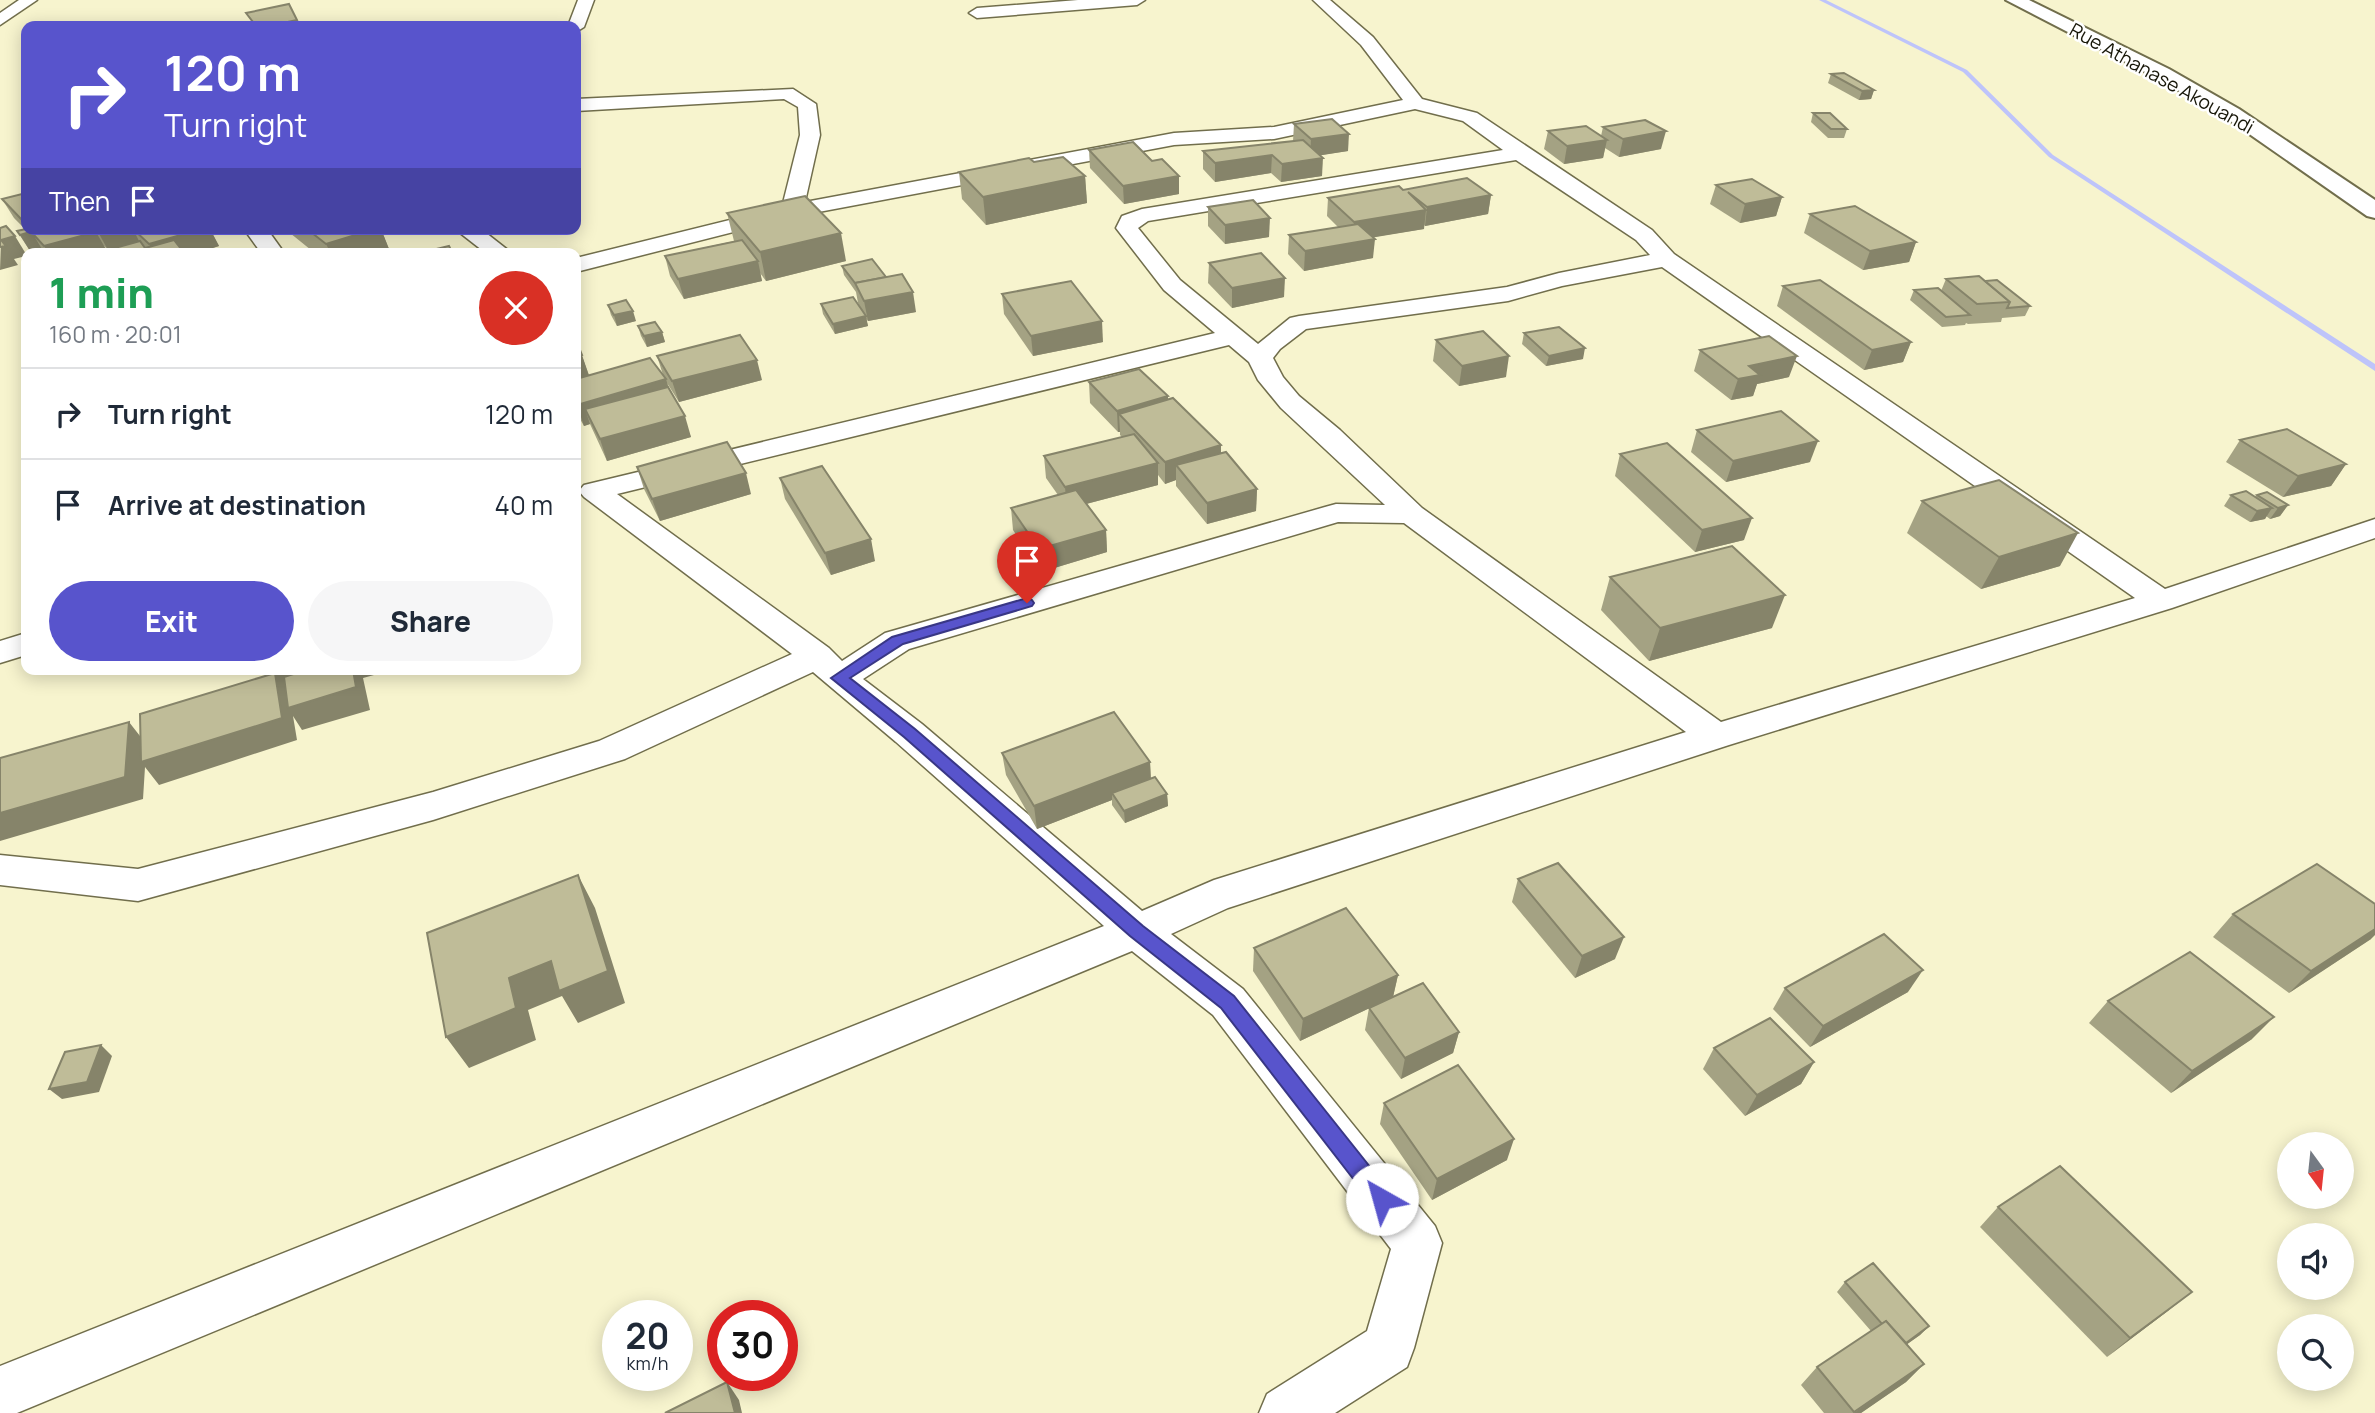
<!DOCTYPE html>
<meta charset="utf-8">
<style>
:root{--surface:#fff;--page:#f6f6f7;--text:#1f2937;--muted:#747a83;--line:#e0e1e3;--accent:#5854cc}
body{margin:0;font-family:Manrope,sans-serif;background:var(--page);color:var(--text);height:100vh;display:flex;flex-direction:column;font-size:26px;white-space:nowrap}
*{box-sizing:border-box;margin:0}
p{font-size:23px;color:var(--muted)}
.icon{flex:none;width:38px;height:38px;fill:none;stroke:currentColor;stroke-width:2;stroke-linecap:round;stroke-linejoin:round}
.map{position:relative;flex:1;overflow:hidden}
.panel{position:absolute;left:21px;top:248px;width:560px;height:427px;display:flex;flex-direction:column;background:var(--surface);border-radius:14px;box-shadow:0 4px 18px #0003}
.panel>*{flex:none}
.hud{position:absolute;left:21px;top:21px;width:560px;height:214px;border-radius:14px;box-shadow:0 4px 18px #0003;background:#5854cc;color:#fff;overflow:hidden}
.needle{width:46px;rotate:165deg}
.controls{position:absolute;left:2277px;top:1132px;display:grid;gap:14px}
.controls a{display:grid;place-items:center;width:77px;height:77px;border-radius:50%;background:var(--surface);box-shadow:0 4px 18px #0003;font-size:35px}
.speed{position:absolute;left:602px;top:1300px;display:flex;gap:14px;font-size:35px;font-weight:700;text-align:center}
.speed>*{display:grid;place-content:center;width:91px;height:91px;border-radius:50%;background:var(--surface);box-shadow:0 4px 18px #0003;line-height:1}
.speed small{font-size:18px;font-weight:400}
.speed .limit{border:10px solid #d22;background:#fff;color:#111}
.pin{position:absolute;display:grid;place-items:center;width:60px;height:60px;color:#fff;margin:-72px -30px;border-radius:50% 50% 50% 0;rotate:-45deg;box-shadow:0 0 7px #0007}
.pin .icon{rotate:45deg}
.me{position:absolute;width:77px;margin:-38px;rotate:322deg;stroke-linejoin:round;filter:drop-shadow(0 0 5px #0008)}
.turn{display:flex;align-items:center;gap:24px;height:147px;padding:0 28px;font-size:32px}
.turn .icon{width:91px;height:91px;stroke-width:2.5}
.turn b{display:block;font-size:49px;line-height:60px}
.then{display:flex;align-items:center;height:66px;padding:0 28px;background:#0003;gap:14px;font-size:26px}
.round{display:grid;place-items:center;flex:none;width:74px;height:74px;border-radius:37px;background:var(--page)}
.summary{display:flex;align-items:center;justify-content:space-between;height:119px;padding:0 28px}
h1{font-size:42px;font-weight:800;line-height:52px;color:#1e9e55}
.button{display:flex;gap:14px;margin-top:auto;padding:14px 28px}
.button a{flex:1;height:80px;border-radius:42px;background:var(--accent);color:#fff;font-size:28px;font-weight:800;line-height:80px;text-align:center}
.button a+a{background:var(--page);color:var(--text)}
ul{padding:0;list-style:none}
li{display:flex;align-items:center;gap:21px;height:91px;padding:0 28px;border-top:2px solid var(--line)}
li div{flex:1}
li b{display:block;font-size:26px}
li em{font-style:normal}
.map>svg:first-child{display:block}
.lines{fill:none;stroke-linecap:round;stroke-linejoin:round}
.stream{fill:#bec4fa;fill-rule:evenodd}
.street-casing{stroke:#716e4c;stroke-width:3}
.secondary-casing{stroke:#716e4c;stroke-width:4}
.street{fill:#fff;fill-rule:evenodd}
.secondary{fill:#fff;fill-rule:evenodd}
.wall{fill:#a4a283}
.shaded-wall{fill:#86846a}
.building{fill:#bfbc98;stroke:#86846a;stroke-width:2}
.route{fill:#5854cc;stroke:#393785;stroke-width:2}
.labels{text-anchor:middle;stroke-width:5;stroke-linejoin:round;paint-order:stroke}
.far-street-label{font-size:19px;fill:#171608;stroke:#fff}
</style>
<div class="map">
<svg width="2375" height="1413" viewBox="0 0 2375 1413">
<rect width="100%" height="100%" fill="#f7f4ce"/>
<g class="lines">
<polygon class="stream" points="1819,0 1826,0 1967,70 2053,155 2375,364 2375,371 2049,157 1963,72"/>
<g class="street-casing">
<g id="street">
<polygon points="19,0 37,0 0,25 0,13"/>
<polygon points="578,0 594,0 584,27 576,32 576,26 568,26"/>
<polygon points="1078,0 1145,0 1137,5 977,18 969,13 977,8"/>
<path d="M1313,0H1330L1373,37L1422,99L1477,113L1652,230L1674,254L2165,589L2375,519V538L2172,608L1729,745L1228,908L1171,934L1243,989L1435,1226L1442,1243L1414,1348L1407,1367L1335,1413H1259L1267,1394L1367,1331L1391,1249L1213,1015L1132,951L17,1413H0V1366L1104,926L896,742L813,672L625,759L433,820L138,901L0,885V855L138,869L433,792L599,741L792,654L584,497L579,491L584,485L1215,333L1164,290L1116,228L1122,216L1142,209L1503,150L1463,121L1415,109L1274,139L1174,145L792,217L576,272V258L782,207L800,135L798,107L784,99L576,111V99L793,89L816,104L820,135L805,202L1174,133L1274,127L1403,100L1361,45ZM1516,160L1636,240L1650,255L1559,273L1507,287L1299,316L1290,318L1258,344L1180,280L1138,228L1148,221ZM1662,267L2135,598L1721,722L1422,508L1340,430L1299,396L1283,377L1273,358L1280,349L1306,329L1508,301L1562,286ZM1229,345L1249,362L1258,380L1281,408L1385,505L1336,504L1325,507L885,633L842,661L829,648L617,494ZM1338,522L1404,523L1686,732L1214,880L1142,911L922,724L863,679L909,649Z"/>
<polygon points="244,229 267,229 285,254 262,254"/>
<polygon points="455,229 481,229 513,254 487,254"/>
<polygon points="26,633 26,655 0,663 0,641"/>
</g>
</g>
<g class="secondary-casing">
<polygon id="secondary" points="2006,0 2029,0 2169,69 2239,109 2375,200 2375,218 2367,216 2225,117 2155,77"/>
</g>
<use href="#street" class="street"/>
<use href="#secondary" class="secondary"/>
</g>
<g class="wall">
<polygon points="1831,74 1874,90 1871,99 1859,100 1828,83"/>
<polygon points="1813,113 1847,129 1844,138 1828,138 1811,122"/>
<polygon points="1294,124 1348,151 1321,155 1322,176 1281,182 1271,173 1215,182 1203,169 1203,151 1293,141"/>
<polygon points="1603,127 1661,149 1619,157 1605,148 1603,158 1564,164 1544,149 1548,131 1601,136"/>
<polygon points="1089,150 1152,161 1179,194 1124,204 1090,168"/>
<polygon points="1034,162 1085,176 1087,203 986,225 962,199 959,172"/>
<polygon points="1716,185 1782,197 1776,216 1740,223 1710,204"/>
<polygon points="1403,190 1491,195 1488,214 1425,226 1424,225 1424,229 1373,237 1373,258 1304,271 1288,254 1289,235 1338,227 1327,216 1328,198"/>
<polygon points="26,193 26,229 210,229 219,246 194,254 114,254 111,249 108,250 103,245 107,251 97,254 45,254 43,251 32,254 17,231 25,229 14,218 2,199"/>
<polygon points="1208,207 1269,237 1225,244 1208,226"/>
<polygon points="727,213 846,261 766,281 760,273 762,281 684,299 670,276 665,256 734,241"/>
<polygon points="1810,214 1916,242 1909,262 1863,270 1804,233"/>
<polygon points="285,229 381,229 391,254 316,254"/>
<polygon points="1209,263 1284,297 1232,308 1208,283"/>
<polygon points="842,266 916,312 868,321 866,319 868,326 835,334 823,314 821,304 863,312 858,303 856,292 844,275"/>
<polygon points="1946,279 1985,281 2030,306 2025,316 2002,318 2001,322 1968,324 1966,323 1965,325 1942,327 1910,300 1914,290 1941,291"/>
<polygon points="1783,286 1911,342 1903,362 1864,370 1777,306"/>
<polygon points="1002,294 1103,342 1033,356 1004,314"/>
<polygon points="608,305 636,321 617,326 611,315"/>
<polygon points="638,326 662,332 665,342 647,347 641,336"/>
<polygon points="1524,333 1583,359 1546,366 1522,344"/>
<polygon points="576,340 589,375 663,375 657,356 762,380 679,402 667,383 691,437 607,461 590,424 584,426 576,412"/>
<polygon points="1436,340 1506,377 1459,386 1433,361"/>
<polygon points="1700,350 1789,377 1757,384 1753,396 1731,400 1694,371"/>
<polygon points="1089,382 1168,400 1257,489 1256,511 1207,524 1176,486 1176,480 1165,484 1158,475 1158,485 1086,504 1106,530 1107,552 1041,572 1013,530 1011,508 1058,495 1046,478 1044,456 1122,437 1120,435 1120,432 1118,432 1090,403"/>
<polygon points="1697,430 1810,462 1726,482 1691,452"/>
<polygon points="2240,440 2346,464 2331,486 2283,497 2226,462"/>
<polygon points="1620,454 1744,540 1695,552 1615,476"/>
<polygon points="637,467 751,494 660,521 644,489"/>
<polygon points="780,478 875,561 831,575 785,499"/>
<polygon points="2231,495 2255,497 2257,495 2288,505 2280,516 2270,519 2266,516 2265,519 2250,522 2224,506"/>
<polygon points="1922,501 2060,566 1981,589 1907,533"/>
<polygon points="1610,577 1772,628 1649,661 1601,610"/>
<polygon points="1002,753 1150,762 1151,779 1167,794 1168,806 1125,823 1112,805 1112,800 1037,829 1006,775"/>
<polygon points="1518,879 1615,959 1575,978 1512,902"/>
<polygon points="2233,914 2371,939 2289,993 2213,937"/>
<polygon points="1254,948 1398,975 1393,997 1300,1041 1253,971"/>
<polygon points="1785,988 1908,992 1810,1047 1773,1009"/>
<polygon points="2108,1001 2252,1039 2171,1093 2089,1023"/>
<polygon points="1369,1008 1459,1032 1453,1053 1401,1079 1365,1030"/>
<polygon points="1714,1048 1814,1062 1801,1084 1745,1116 1703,1069"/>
<polygon points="1384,1103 1507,1160 1432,1200 1380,1124"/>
<polygon points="1998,1207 2169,1310 2107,1357 1980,1227"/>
<polygon points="1845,1282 1929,1326 1920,1335 1907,1344 1924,1364 1906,1382 1861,1413 1824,1413 1801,1385 1817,1367 1871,1331 1837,1292"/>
</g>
<g class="shaded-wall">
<polygon points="297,20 300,26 269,26"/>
<polygon points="1874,90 1871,99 1859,100 1862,91"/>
<polygon points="1666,131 1661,149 1619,157 1623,139"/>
<polygon points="1349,134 1348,151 1310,157 1311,139"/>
<polygon points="1607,140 1603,158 1564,164 1567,146"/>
<polygon points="1272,155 1271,173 1215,182 1215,163"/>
<polygon points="1323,158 1322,176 1281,182 1282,164"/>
<polygon points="1085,176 1087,203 986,225 983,197"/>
<polygon points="1179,176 1179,194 1124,204 1123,186"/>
<polygon points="1491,195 1488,214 1425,226 1427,207"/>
<polygon points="1782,197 1776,216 1740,223 1745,204"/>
<polygon points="1426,210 1424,229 1352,241 1354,222"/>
<polygon points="1270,218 1269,237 1225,244 1225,225"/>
<polygon points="101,229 133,229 139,241 108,250 97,230"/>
<polygon points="202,229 210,229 219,246 194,254 154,254 149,244"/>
<polygon points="375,229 381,229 391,254 331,254 326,244"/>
<polygon points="36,231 96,232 107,251 97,254 49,254 44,246 33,234 43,251 32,254 20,235"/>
<polygon points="841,233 846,261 766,281 760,252"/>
<polygon points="15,236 26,254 26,256 14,259 18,265 0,270 1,240"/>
<polygon points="1375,239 1373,258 1304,271 1305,251"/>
<polygon points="1916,242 1909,262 1863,270 1870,251"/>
<polygon points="758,261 762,281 684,299 678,279"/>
<polygon points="1285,278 1284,297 1232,308 1232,288"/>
<polygon points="913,292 916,312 868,321 864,301"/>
<polygon points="633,311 636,321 617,326 614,315"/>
<polygon points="866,316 868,326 835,334 833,324"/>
<polygon points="1102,321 1103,342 1033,356 1031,336"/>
<polygon points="662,332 665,342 647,347 644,336"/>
<polygon points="1911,342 1903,362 1864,370 1872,350"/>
<polygon points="1585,348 1583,359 1546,366 1549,356"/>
<polygon points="582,355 589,376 576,379 576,356"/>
<polygon points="1509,356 1506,377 1459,386 1462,366"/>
<polygon points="1797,356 1789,377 1757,384 1753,396 1731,400 1738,379 1749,366"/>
<polygon points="757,360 762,380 679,402 672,381"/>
<polygon points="666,379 672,400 585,409 590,424 584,426 577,405"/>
<polygon points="1168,396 1168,417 1119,414 1120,432 1118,432 1117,411"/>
<polygon points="685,416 691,437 607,461 600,439"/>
<polygon points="1818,441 1810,462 1726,482 1733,461"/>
<polygon points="1221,445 1221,466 1176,465 1176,480 1165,484 1165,462"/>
<polygon points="1158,463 1158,485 1067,509 1065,487"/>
<polygon points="2346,464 2331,486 2283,497 2298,476"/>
<polygon points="746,473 751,494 660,521 652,499"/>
<polygon points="1257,489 1256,511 1207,524 1207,503"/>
<polygon points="2288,505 2280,516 2270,519 2278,508"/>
<polygon points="2272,508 2265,519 2250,522 2257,511"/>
<polygon points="1752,518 1744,540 1695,552 1702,530"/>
<polygon points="1106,530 1107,552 1041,572 1039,549"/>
<polygon points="2078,533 2060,566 1981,589 1999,557"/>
<polygon points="871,539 875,561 831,575 825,553"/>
<polygon points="1785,595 1772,628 1649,661 1660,628"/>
<polygon points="298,670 373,670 374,675 363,678 370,710 302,730 293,716 297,740 159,785 145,767 143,799 0,841 0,813 129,722 147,745 275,673 277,676"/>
<polygon points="1150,762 1151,785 1112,793 1112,800 1037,829 1034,806"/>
<polygon points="1167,794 1168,806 1125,823 1124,811"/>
<polygon points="578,875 595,908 625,1003 578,1023 562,996 528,1010 536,1040 469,1068 446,1037 509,978"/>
<polygon points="2375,929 2375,935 2371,939 2289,993 2311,971"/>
<polygon points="1624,937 1615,959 1575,978 1582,956"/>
<polygon points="1923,970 1908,992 1810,1047 1823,1026"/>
<polygon points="1398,975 1393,997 1300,1041 1303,1019"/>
<polygon points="2274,1017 2252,1039 2171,1093 2192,1071"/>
<polygon points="1459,1032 1453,1053 1401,1079 1405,1058"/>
<polygon points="101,1045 112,1056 99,1092 62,1099 49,1089"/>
<polygon points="1814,1062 1801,1084 1745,1116 1757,1095"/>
<polygon points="1514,1139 1507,1160 1432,1200 1437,1179"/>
<polygon points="2192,1292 2169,1310 2107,1357 2130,1338"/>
<polygon points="1929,1326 1920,1335 1892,1355 1901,1346"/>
<polygon points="1924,1364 1906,1382 1861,1413 1854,1413"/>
<polygon points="727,1382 739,1400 742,1413 735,1413"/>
</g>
<g class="building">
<polygon points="289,4 297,20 269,26 256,26 246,13"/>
<polygon points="1844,73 1874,90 1862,91 1831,74"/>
<polygon points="1813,113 1830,113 1847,129 1831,129"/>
<polygon points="1332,119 1349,134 1311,139 1294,124"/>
<polygon points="1645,120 1666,131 1623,139 1603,127"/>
<polygon points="1586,126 1607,140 1567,146 1548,131"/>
<polygon points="1303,140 1323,158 1282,164 1272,155 1215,163 1203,151"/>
<polygon points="1133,142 1152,161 1162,159 1179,176 1123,186 1089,150"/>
<polygon points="1063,157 1085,176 983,197 959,172 1029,158 1034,162"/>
<polygon points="1467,178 1491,195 1427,207 1408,192 1426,210 1354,222 1328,198 1399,186 1403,190"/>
<polygon points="1752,179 1782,197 1745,204 1716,185"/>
<polygon points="26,193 26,220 23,221 2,199"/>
<polygon points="805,196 841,233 760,252 727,213"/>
<polygon points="1253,200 1270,218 1225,225 1208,207"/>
<polygon points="1855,206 1916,242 1870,251 1810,214"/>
<polygon points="1358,224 1375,239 1305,251 1289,235"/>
<polygon points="6,226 15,236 1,240 6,246 0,247 0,228"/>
<polygon points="26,229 93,229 96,232 44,246 33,234 39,232 37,230 20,235 17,231"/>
<polygon points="133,229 202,229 149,244"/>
<polygon points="307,229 375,229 326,244"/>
<polygon points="174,240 185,254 114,254 111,249 140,241 145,248"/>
<polygon points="742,240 758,261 678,279 665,256"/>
<polygon points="449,246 453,254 416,254"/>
<polygon points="1261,253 1285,278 1232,288 1209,263"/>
<polygon points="872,259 886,277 855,283 842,266"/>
<polygon points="902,274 913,292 864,301 855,283"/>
<polygon points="1979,276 2010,302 1977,304 1946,279"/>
<polygon points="1820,280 1911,342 1872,350 1783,286"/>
<polygon points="1997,280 2030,306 2007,308 2010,302 1985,281"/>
<polygon points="1071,281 1102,321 1031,336 1002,294"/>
<polygon points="1938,288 1970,315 1946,317 1914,290"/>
<polygon points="853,297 866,316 833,324 821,304"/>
<polygon points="626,300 633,311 614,315 608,305"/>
<polygon points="655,322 662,332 644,336 638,326"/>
<polygon points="1559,327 1585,348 1549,356 1524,333"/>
<polygon points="1483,331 1509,356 1462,366 1436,340"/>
<polygon points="740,335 757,360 672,381 657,356"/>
<polygon points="1769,336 1797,356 1749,366 1760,375 1738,379 1700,350"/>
<polygon points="576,340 582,355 576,356"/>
<polygon points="650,358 666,379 577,405 576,403 576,379"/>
<polygon points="1139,369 1168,396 1117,411 1089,382"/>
<polygon points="668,387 685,416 600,439 585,409"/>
<polygon points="1173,398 1221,445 1165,462 1119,414"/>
<polygon points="1781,411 1818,441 1733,461 1697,430"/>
<polygon points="2287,429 2346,464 2298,476 2240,440"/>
<polygon points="1134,434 1158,463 1065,487 1044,456"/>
<polygon points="727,442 746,473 652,499 637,467"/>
<polygon points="1667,443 1752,518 1702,530 1620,454"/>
<polygon points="1226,452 1257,489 1207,503 1176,465"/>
<polygon points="822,466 871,539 825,553 780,478"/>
<polygon points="1999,480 2078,533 1999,557 1922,501"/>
<polygon points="1076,490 1106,530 1039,549 1011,508"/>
<polygon points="2246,491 2272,508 2257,511 2231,495"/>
<polygon points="2267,492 2288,505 2278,508 2257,495"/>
<polygon points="1732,546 1785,595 1660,628 1610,577"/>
<polygon points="277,670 298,670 277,676"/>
<polygon points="306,670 353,670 356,687 288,708 284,677"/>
<polygon points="275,673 282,718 141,762 140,714"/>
<polygon points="1114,712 1150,762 1034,806 1002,753"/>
<polygon points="129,722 125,777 0,813 0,758"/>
<polygon points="1155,777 1167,794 1124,811 1112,793"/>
<polygon points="1558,863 1624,937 1582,956 1518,879"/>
<polygon points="2317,864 2375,904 2375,929 2311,971 2233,914"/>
<polygon points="578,875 608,971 559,991 551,961 509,978 516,1008 446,1037 427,933"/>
<polygon points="1346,908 1398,975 1303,1019 1254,948"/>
<polygon points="1884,934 1923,970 1823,1026 1785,988"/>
<polygon points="2190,952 2274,1017 2192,1071 2108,1001"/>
<polygon points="1423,983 1459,1032 1405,1058 1369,1008"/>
<polygon points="1770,1018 1814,1062 1757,1095 1714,1048"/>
<polygon points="101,1045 87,1082 49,1089 65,1052"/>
<polygon points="1458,1065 1514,1139 1437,1179 1384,1103"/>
<polygon points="2060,1166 2192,1292 2130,1338 1998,1207"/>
<polygon points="1873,1263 1929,1326 1906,1343 1886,1321 1882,1324 1845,1282"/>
<polygon points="1886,1321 1924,1364 1854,1412 1817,1367"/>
<polygon points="727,1382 735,1413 665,1413"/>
</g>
<polygon class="route" points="1027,598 1032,600 1034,603 1032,606 903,644 850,678 915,729 1143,926 1234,996 1390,1192 1394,1199 1390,1207 1382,1210 1375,1207 1221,1008 1130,936 904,737 831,678 892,637"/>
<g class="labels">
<g class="far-street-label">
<text transform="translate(2162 78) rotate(29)" y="7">Rue Athanase Akouandi</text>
</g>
</g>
</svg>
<div class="controls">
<a><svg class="needle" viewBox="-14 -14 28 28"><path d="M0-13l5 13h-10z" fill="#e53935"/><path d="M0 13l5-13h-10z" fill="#747a83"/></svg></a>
<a><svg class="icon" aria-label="sound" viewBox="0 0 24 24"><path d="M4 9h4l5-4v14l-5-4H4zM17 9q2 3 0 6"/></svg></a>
<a><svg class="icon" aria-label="search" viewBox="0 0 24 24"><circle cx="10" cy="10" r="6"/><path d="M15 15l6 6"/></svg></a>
</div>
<div class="speed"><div>20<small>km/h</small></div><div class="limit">30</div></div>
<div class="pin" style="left:1027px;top:603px;background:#d93025"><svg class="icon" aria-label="arrive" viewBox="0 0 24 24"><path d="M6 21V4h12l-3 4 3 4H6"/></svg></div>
<svg class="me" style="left:1382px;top:1199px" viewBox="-20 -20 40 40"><circle r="19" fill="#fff"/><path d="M0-13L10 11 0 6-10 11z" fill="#5854cc"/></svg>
<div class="hud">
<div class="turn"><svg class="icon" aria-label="right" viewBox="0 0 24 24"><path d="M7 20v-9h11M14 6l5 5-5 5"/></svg><div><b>120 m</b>Turn right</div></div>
<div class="then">Then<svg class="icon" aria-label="arrive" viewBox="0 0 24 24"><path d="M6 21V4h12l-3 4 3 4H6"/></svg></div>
</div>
<section class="panel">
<div class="summary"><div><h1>1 min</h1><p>160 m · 20:01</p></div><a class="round" style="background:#d93025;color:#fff"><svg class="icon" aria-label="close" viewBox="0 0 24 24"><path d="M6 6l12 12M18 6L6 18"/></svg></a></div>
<ul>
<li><svg class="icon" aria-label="right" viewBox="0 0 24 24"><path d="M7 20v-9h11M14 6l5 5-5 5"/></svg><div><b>Turn right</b></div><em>120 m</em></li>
<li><svg class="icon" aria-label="arrive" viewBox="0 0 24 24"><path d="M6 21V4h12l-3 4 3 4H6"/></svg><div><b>Arrive at destination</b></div><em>40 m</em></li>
</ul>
<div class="button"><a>Exit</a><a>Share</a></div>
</section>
</div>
